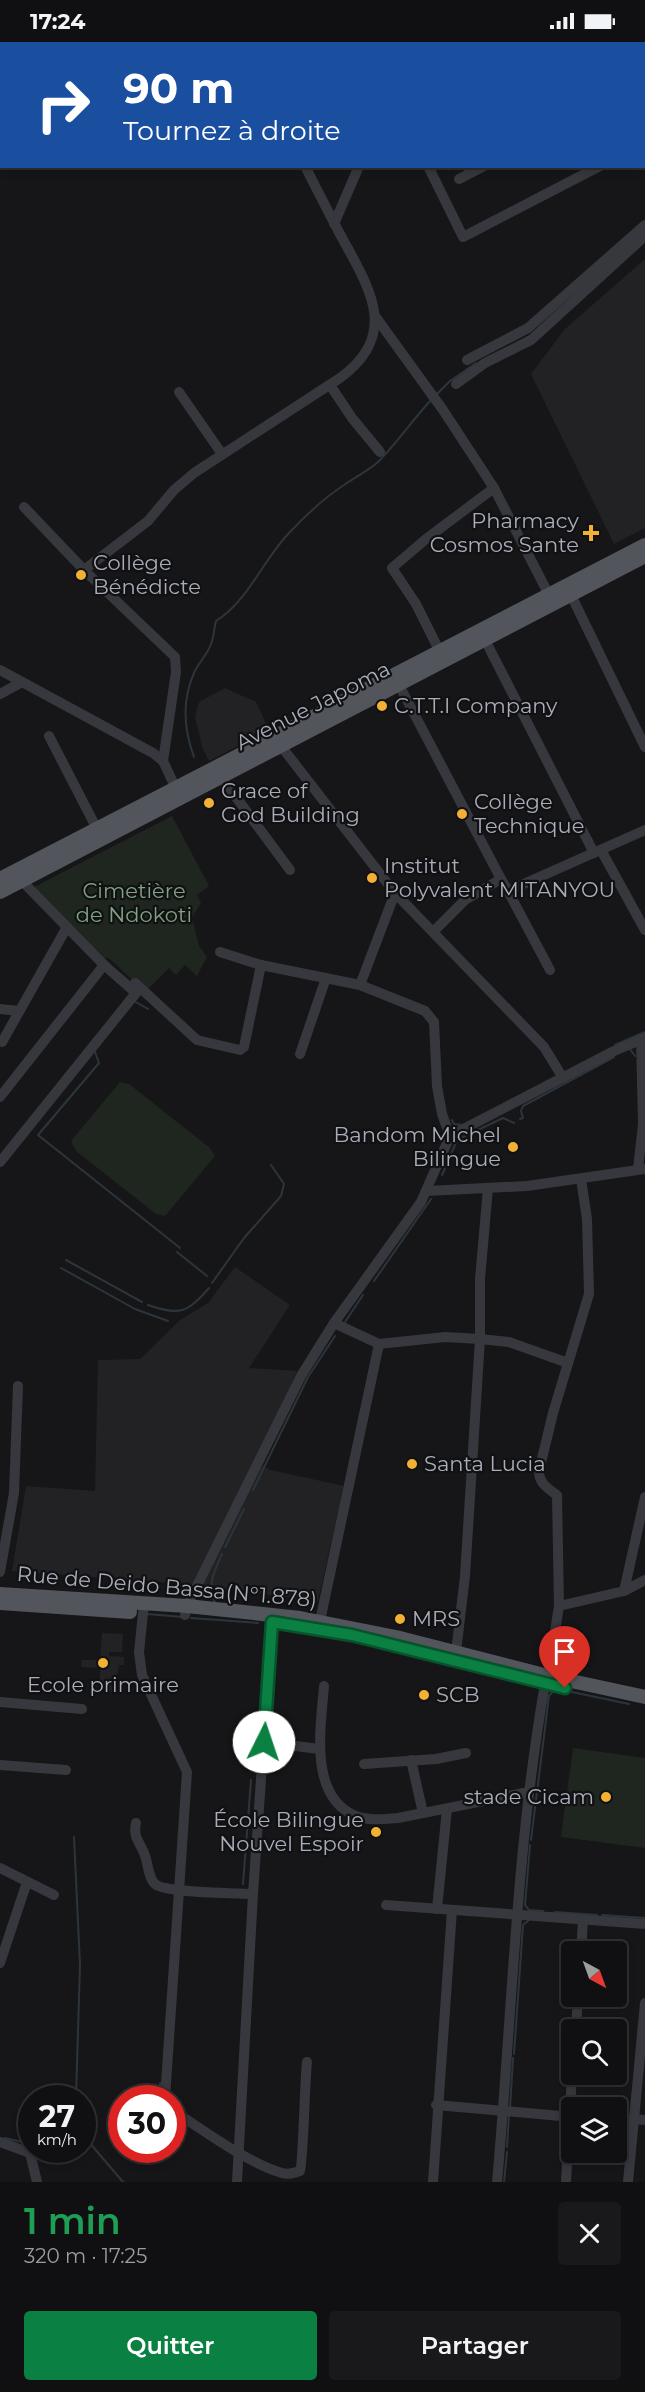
<!DOCTYPE html>
<html lang="fr">
<meta charset="utf-8">
<style>
:root{--surface:#101012;--page:#19191b;--text:#f1f3f6;--muted:#9c9d9f;--line:#303032;--accent:#0b8043}
body{margin:0;font-family:Montserrat,sans-serif;background:var(--page);color:var(--text);height:100vh;display:flex;flex-direction:column;font-size:22px;white-space:nowrap}
*{box-sizing:border-box;margin:0}
p{font-size:20px;color:var(--muted)}
.icon{flex:none;width:33px;height:33px;fill:none;stroke:currentColor;stroke-width:2;stroke-linecap:round;stroke-linejoin:round}
.map{position:relative;height:2140px;overflow:hidden}
.side{display:flex;flex-direction:column;background:var(--surface);flex:1}
.side>*{flex:none}
.top-card{position:absolute;left:0px;top:0px;width:645px;height:126px;box-shadow:0 3px 9px #0003,0 0 0 2px var(--line);background:#1a4fa0;color:#fff;overflow:hidden}
.needle{width:39px;rotate:139deg}
.fabs{position:absolute;left:561px;top:1899px;display:grid;gap:12px}
.fabs a{display:grid;place-items:center;width:66px;height:66px;border-radius:6px;background:var(--surface);box-shadow:0 3px 9px #0003,0 0 0 2px var(--line);font-size:30px}
.speed{position:absolute;left:18px;top:2043px;display:flex;gap:12px;font-size:30px;font-weight:700;text-align:center}
.speed>*{display:grid;place-content:center;width:78px;height:78px;border-radius:50%;background:var(--surface);box-shadow:0 3px 9px #0003,0 0 0 2px var(--line);line-height:1}
.speed small{font-size:15px;font-weight:400}
.speed .limit{border:9px solid #d22;background:#fff;color:#111}
.pin{position:absolute;display:grid;place-items:center;width:51px;height:51px;color:#fff;margin:-62px -26px;border-radius:50% 50% 50% 0;rotate:-45deg;box-shadow:0 0 6px #0007}
.pin .icon{rotate:45deg}
.me{position:absolute;width:66px;margin:-33px;rotate:4deg;stroke-linejoin:round;filter:drop-shadow(0 0 4px #0008)}
.turn{display:flex;align-items:center;gap:21px;height:126px;padding:0 24px;font-size:27px}
.turn .icon{width:78px;height:78px;stroke-width:2.5}
.turn b{display:block;font-size:42px;line-height:51px}
.round{display:grid;place-items:center;flex:none;width:63px;height:63px;border-radius:6px;background:var(--page)}
.overview{display:flex;align-items:center;justify-content:space-between;height:102px;padding:0 24px}
h1{font-size:36px;font-weight:600;line-height:45px;color:#1e9e55}
.cta{display:flex;gap:12px;margin-top:auto;padding:12px 24px}
.cta a{flex:1;height:69px;border-radius:6px;background:var(--accent);color:#fff;font-size:24px;font-weight:600;line-height:69px;text-align:center}
.cta a+a{background:var(--page);color:var(--text)}
.status{display:flex;justify-content:space-between;align-items:center;height:42px;padding:0 30px;background:var(--surface);direction:ltr}
.status svg{height:16px;fill:currentColor}
.map>svg:first-child{display:block}
.built{fill:#222225}
.green{fill:#1e261f}
.lines{fill:none;stroke-linecap:round;stroke-linejoin:round}
.stream{stroke:#2c353c;stroke-width:2}
.minor{stroke:#37383d;stroke-width:10}
.major{stroke:#53555c;stroke-width:14}
.route-casing{stroke:#07532c;stroke-width:15}
.route{stroke:#0b8043;stroke-width:10}
.poi-dot{fill:#f2b134;stroke:#111113;stroke-width:2}
.labels{text-anchor:middle;stroke-width:4.5;stroke-linejoin:round;paint-order:stroke}
.poi-label{font-size:21px;fill:#a8adb8;stroke:#111113;text-anchor:start}
.street-label{font-size:21px;fill:#a8adb8;stroke:#111113}
.park-label{font-size:21px;fill:#7fa381;stroke:#111113}
</style>
<div class="status"><b>17:24</b><svg viewBox="0 0 49 12"><path d="M0 12V9h3v3zM5 12V6h3v6zM10 12V3h3v9zM15 12V0h3v12zM26 1h20v11H26zM47 4h2v5h-2z"/></svg></div>
<div class="map">
<svg width="645" height="2140" viewBox="0 0 645 2140">
<rect width="100%" height="100%" fill="#161618"/>
<g class="built">
<polygon points="645,217 645,486 614,502 531,332 565,287"/>
<polygon points="225,646 256,660 269,688 209,719 203,707 195,675 199,660"/>
<polygon points="235,1225 290,1263 249,1326 297,1329 257,1422 271,1428 344,1444 318,1559 187,1542 12,1529 26,1444 95,1449 98,1318 140,1317 180,1278 208,1261"/>
<polygon points="102,1591 123,1592 122,1610 109,1610 109,1614 124,1615 124,1623 119,1623 114,1650 99,1649 100,1626 81,1625 82,1618 100,1618"/>
</g>
<g class="green">
<polygon points="172,774 209,844 197,853 201,861 192,876 199,904 207,915 197,934 185,923 176,933 169,926 145,950 109,916 100,916 32,846"/>
<polygon points="120,1040 129,1042 210,1106 215,1114 165,1174 156,1172 76,1109 71,1099"/>
<polygon points="573,1706 645,1716 645,1806 561,1795"/>
</g>
<g class="lines">
<g class="stream">
<polyline points="0,70 2,69"/>
<polyline points="436,353 450,339 476,321"/>
<path d="M194,715C184,688 182,658 194,631C198,621 208,612 211,602C214,595 214,586 216,579C248,559 263,518 289,491C305,474 324,456 344,443C355,435 368,429 378,420C398,400 413,377 432,357"/>
<polyline points="134,959 148,967"/>
<polyline points="615,1003 645,990"/>
<polyline points="630,1007 635,1014"/>
<polyline points="95,1010 99,1021 38,1093 180,1206"/>
<polyline points="520,1077 523,1076 521,1069 523,1064 614,1015"/>
<polyline points="452,1078 454,1082 462,1083"/>
<polyline points="442,1133 457,1098 503,1076 514,1081"/>
<polyline points="177,1210 207,1234"/>
<polyline points="66,1218 142,1260"/>
<polyline points="61,1226 135,1267 168,1279"/>
<polyline points="374,1239 431,1157"/>
<polyline points="212,1241 244,1196 281,1154 284,1142 271,1123"/>
<path d="M148,1263C180,1274 187,1271 209,1246"/>
<polyline points="345,1280 363,1253"/>
<polyline points="253,1448 308,1335 335,1294"/>
<polyline points="225,1505 244,1467"/>
<path d="M216,1562C205,1547 215,1527 222,1512"/>
<polyline points="147,1572 183,1575"/>
<polyline points="191,1576 258,1581"/>
<polyline points="278,1583 343,1593 425,1613 431,1616"/>
<polyline points="432,1614 527,1638"/>
<polyline points="572,1650 629,1662"/>
<polyline points="74,1795 80,1923 76,2056"/>
<polyline points="531,1798 549,1654 555,1647"/>
<polyline points="530,1803 525,1863 529,1868 543,1869"/>
<polyline points="243,1842 251,1738"/>
<polyline points="555,1870 597,1873"/>
<polyline points="602,1873 645,1876"/>
<polyline points="514,2012 523,1883 529,1878"/>
<polyline points="159,2056 160,2041"/>
<polyline points="510,2067 513,2016"/>
<polyline points="82,2087 88,2099 123,2140"/>
<polyline points="5,2096 26,2101"/>
<polyline points="507,2105 509,2073"/>
<polyline points="504,2140 507,2110"/>
</g>
<g class="minor">
<polyline points="240,0 240,2"/>
<polyline points="304,0 304,2"/>
<polyline points="591,0 592,2"/>
<polyline points="491,2 494,0"/>
<polyline points="601,2 604,0"/>
<polyline points="644,41 645,40"/>
<polyline points="644,102 644,104"/>
<polyline points="428,124 463,195 600,124"/>
<polyline points="459,137 484,124"/>
<polyline points="334,182 359,124"/>
<polyline points="375,274 443,368 494,446 549,553"/>
<polyline points="467,318 528,286 645,183"/>
<polyline points="456,342 485,321 531,298 645,194"/>
<polyline points="330,343 352,376 380,410"/>
<polyline points="179,350 222,412"/>
<polyline points="24,465 84,528 175,615 176,630 163,719"/>
<path d="M84,528L148,479L174,448L194,431L340,336C400,292 370,247 341,194C329,171 317,148 305,124"/>
<polyline points="571,553 645,705"/>
<polyline points="482,592 594,811"/>
<polyline points="440,610 416,562 392,526 426,497 494,446"/>
<polyline points="0,628 153,711 163,719 178,751"/>
<polyline points="399,643 501,837"/>
<polyline points="0,652 22,640"/>
<polyline points="49,694 97,787"/>
<polyline points="281,704 395,851 544,1005 563,1036"/>
<polyline points="221,735 290,828"/>
<polyline points="601,808 645,888"/>
<polyline points="508,849 550,928"/>
<polyline points="434,889 465,858 501,837 508,849 645,788"/>
<polyline points="220,910 261,923 360,943 425,969 434,980 437,1044 442,1072 450,1094"/>
<polyline points="135,941 197,998 240,1008 244,1005 261,923"/>
<polyline points="360,943 395,851"/>
<polyline points="0,967 19,969"/>
<polyline points="2,1000 67,885"/>
<polyline points="300,1012 326,936"/>
<polyline points="0,1055 104,923"/>
<polyline points="0,1120 136,951 104,923 22,839"/>
<polyline points="638,1127 643,1082 641,997"/>
<polyline points="427,1149 527,1144 645,1127"/>
<polyline points="334,1281 379,1302 445,1295 480,1297 509,1300 568,1321"/>
<polyline points="0,1530 14,1451 18,1344"/>
<polyline points="624,1549 645,1455"/>
<polyline points="144,1562 139,1610 142,1633 187,1730 165,2056"/>
<polyline points="559,1564 624,1549 645,1538"/>
<polyline points="185,1573 187,1564 301,1334 334,1281 421,1160 450,1094 614,1009 645,996"/>
<polyline points="320,1579 379,1302"/>
<polyline points="456,1610 465,1534 480,1297 480,1237 488,1146"/>
<path d="M548,1634L559,1564L557,1453C547,1446 539,1441 539,1429L553,1371L589,1252L587,1177L581,1137"/>
<path d="M324,1644C321,1684 308,1755 356,1774C369,1779 384,1777 398,1776L529,1750"/>
<polyline points="0,1660 82,1667"/>
<polyline points="264,1700 319,1707"/>
<polyline points="411,1718 423,1771"/>
<polyline points="364,1722 436,1717 466,1711"/>
<polyline points="0,1723 66,1728"/>
<path d="M136,1781C133,1795 139,1799 144,1811C148,1819 148,1836 155,1842C165,1851 236,1851 253,1852"/>
<polyline points="0,1826 54,1853"/>
<polyline points="386,1863 645,1882"/>
<polyline points="437,1867 447,1767"/>
<polyline points="581,1910 583,1878"/>
<polyline points="0,1921 27,1840"/>
<polyline points="576,1988 578,1954"/>
<polyline points="436,2063 572,2075"/>
<path d="M172,2068C202,2087 249,2122 282,2131C288,2133 294,2131 300,2129C303,2124 305,2035 307,2020"/>
<polyline points="616,2076 645,2078"/>
<polyline points="0,2100 30,2111 37,2140"/>
<polyline points="237,2140 253,1852 272,1580"/>
<polyline points="433,2140 452,1868"/>
<path d="M497,2140C512,1974 516,1806 545,1642"/>
<polyline points="566,2140 572,2032"/>
<polyline points="628,2140 645,1961"/>
</g>
<g class="major">
<polyline points="96,2 98,0"/>
<polyline points="0,61 2,60"/>
<polyline points="0,837 645,503"/>
<polyline points="0,850 645,514"/>
<polyline points="0,1552 187,1564 300,1576 396,1595 548,1634 645,1655"/>
<polyline points="0,1561 130,1570"/>
</g>
</g>
<g class="lines">
<g class="route-casing">
<polyline id="route" points="264,1700 272,1580 352,1593 565,1646"/>
</g>
<use href="#route" class="route"/>
</g>
<g class="poi-dot">
<path d="M588 482h6v6h6v6h-6v6h-6v-6h-6v-6h6z"/>
<circle cx="81" cy="533" r="6"/>
<circle cx="382" cy="664" r="6"/>
<circle cx="209" cy="761" r="6"/>
<circle cx="462" cy="772" r="6"/>
<circle cx="372" cy="836" r="6"/>
<circle cx="513" cy="1105" r="6"/>
<circle cx="412" cy="1422" r="6"/>
<circle cx="400" cy="1577" r="6"/>
<circle cx="103" cy="1621" r="6"/>
<circle cx="424" cy="1653" r="6"/>
<circle cx="606" cy="1755" r="6"/>
<circle cx="376" cy="1790" r="6"/>
</g>
<g class="labels">
<g class="poi-label">
<text x="579" y="486" text-anchor="end">Pharmacy<tspan x="579" dy="24">Cosmos Sante</tspan></text>
<text x="93" y="528">Collège<tspan x="93" dy="24">Bénédicte</tspan></text>
<text x="394" y="671">C.T.T.I Company</text>
<text x="221" y="756">Grace of<tspan x="221" dy="24">God Building</tspan></text>
<text x="474" y="767">Collège<tspan x="474" dy="24">Technique</tspan></text>
<text x="384" y="831">Institut<tspan x="384" dy="24">Polyvalent MITANYOU</tspan></text>
<text x="501" y="1100" text-anchor="end">Bandom Michel<tspan x="501" dy="24">Bilingue</tspan></text>
<text x="424" y="1429">Santa Lucia</text>
<text x="412" y="1584">MRS</text>
<text x="103" y="1650" text-anchor="middle">Ecole primaire</text>
<text x="436" y="1660">SCB</text>
<text x="594" y="1762" text-anchor="end">stade Cicam</text>
<text x="364" y="1785" text-anchor="end">École Bilingue<tspan x="364" dy="24">Nouvel Espoir</tspan></text>
</g>
<g class="street-label">
<text transform="translate(313 664) rotate(-27)" y="7">Avenue Japoma</text>
<text transform="translate(167 1545) rotate(5)" y="7">Rue de Deido Bassa(N°1.878)</text>
</g>
<g class="park-label">
<text x="134" y="856">Cimetière<tspan x="134" dy="24">de Ndokoti</tspan></text>
</g>
</g>
</svg>
<div class="fabs">
<a><svg class="needle" viewBox="-14 -14 28 28"><path d="M0-13l5 13h-10z" fill="#e53935"/><path d="M0 13l5-13h-10z" fill="#9c9d9f"/></svg></a>
<a><svg class="icon" aria-label="search" viewBox="0 0 24 24"><circle cx="10" cy="10" r="6"/><path d="M15 15l6 6"/></svg></a>
<a><svg class="icon" aria-label="layers" viewBox="0 0 24 24"><path d="M12 4l9 5-9 5-9-5zM3 14l9 5 9-5"/></svg></a>
</div>
<div class="speed"><div>27<small>km/h</small></div><div class="limit">30</div></div>
<div class="pin" style="left:565px;top:1646px;background:#d93025"><svg class="icon" aria-label="arrive" viewBox="0 0 24 24"><path d="M6 21V4h12l-3 4 3 4H6"/></svg></div>
<svg class="me" style="left:264px;top:1700px" viewBox="-20 -20 40 40"><circle r="19" fill="#fff"/><path d="M0-13L10 11 0 6-10 11z" fill="#0b8043"/></svg>
<div class="top-card">
<div class="turn"><svg class="icon" aria-label="right" viewBox="0 0 24 24"><path d="M7 20v-9h11M14 6l5 5-5 5"/></svg><div><b>90 m</b>Tournez à droite</div></div>
</div>
</div>
<section class="side">
<div class="overview"><div><h1>1 min</h1><p>320 m · 17:25</p></div><a class="round"><svg class="icon" aria-label="close" viewBox="0 0 24 24"><path d="M6 6l12 12M18 6L6 18"/></svg></a></div>
<div class="cta"><a>Quitter</a><a>Partager</a></div>
</section>
